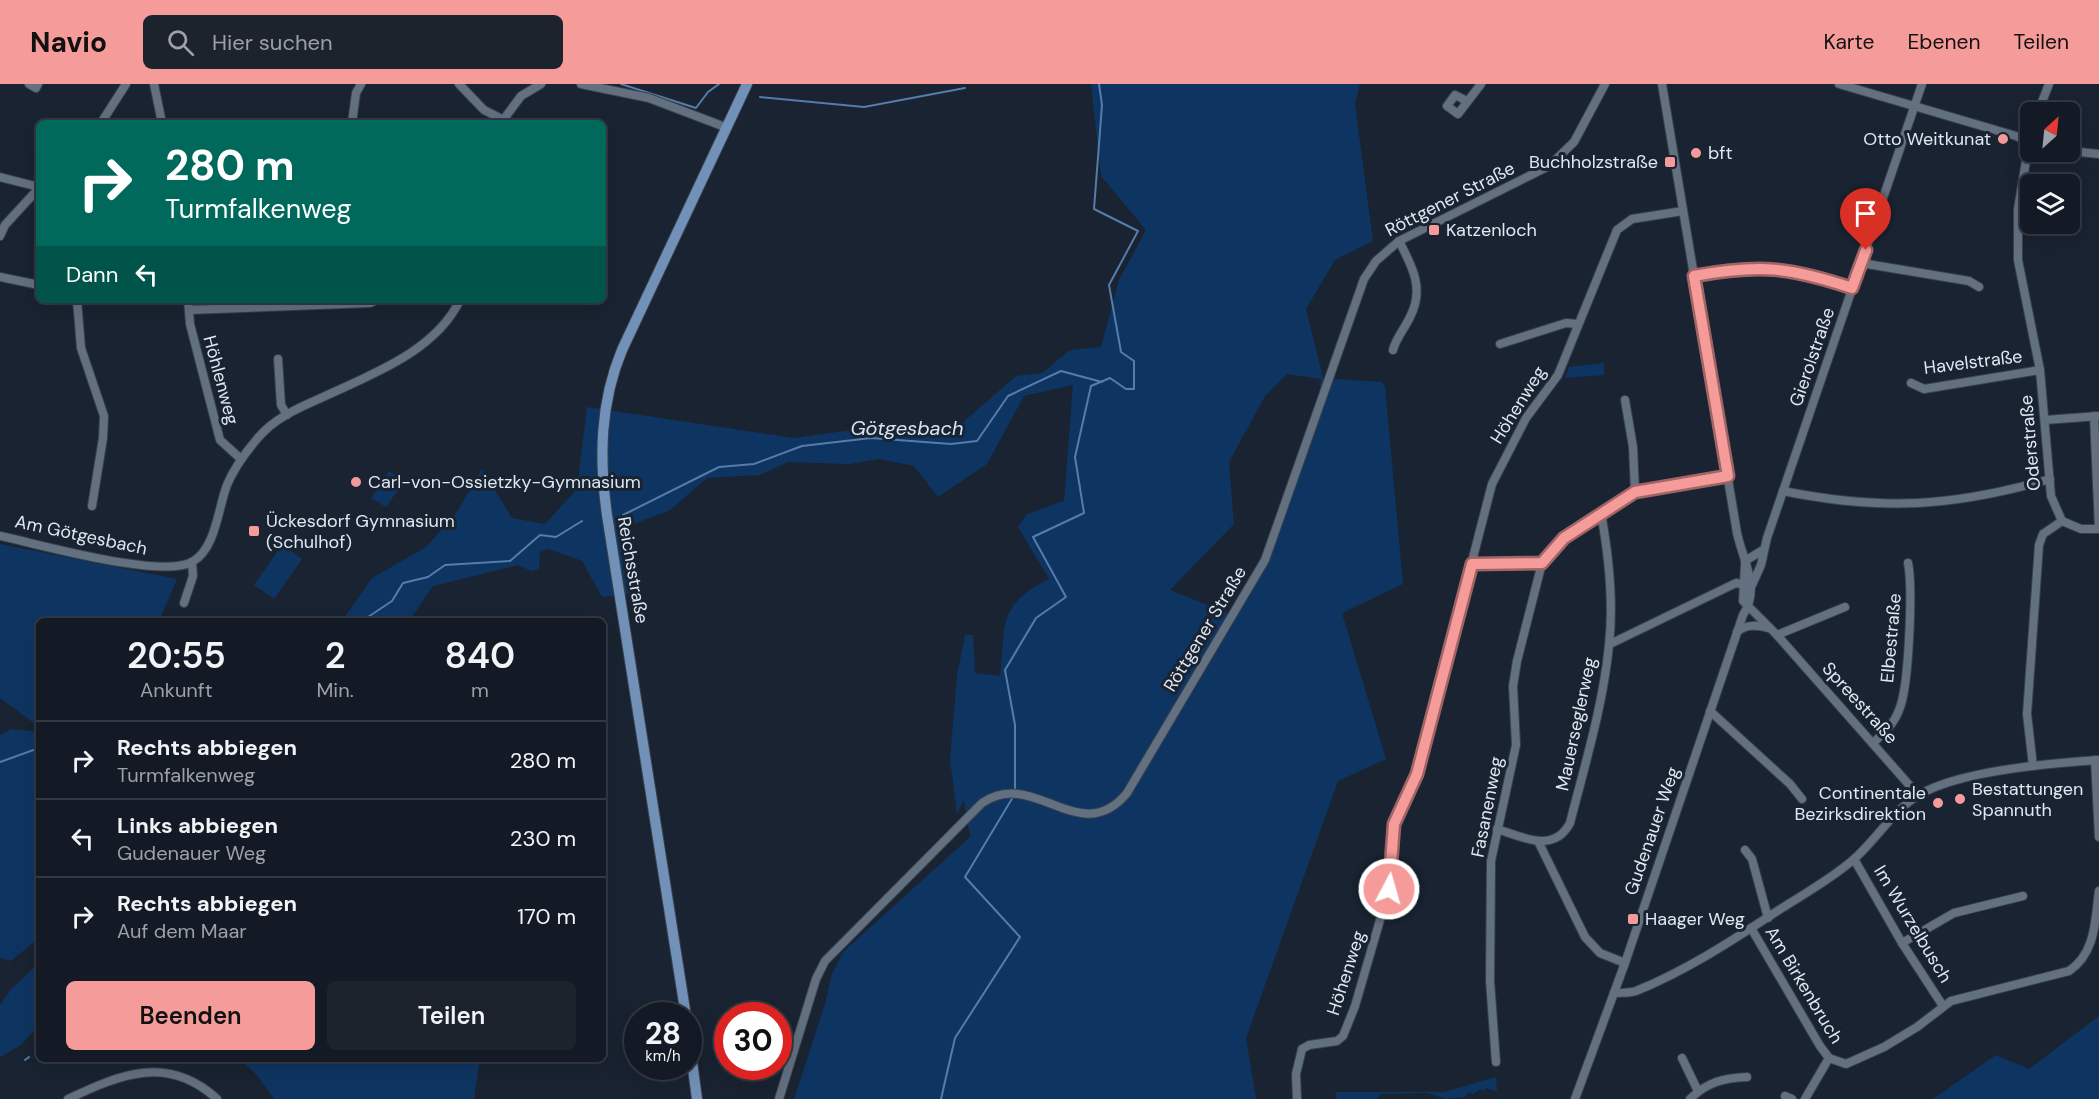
<!DOCTYPE html>
<html lang="de">
<meta charset="utf-8">
<style>
:root{--surface:#131a25;--page:#1c232d;--text:#f1f3f6;--muted:#9da1a7;--line:#323842;--accent:#f59b9a}
body{margin:0;font-family:"DM Sans",sans-serif;background:var(--page);color:var(--text);height:100vh;display:flex;flex-direction:column;font-size:22px;white-space:nowrap}
*{box-sizing:border-box;margin:0}
p{font-size:20px;color:var(--muted)}
.icon{flex:none;width:33px;height:33px;fill:none;stroke:currentColor;stroke-width:2;stroke-linecap:round;stroke-linejoin:round}
.map{position:relative;flex:1;overflow:hidden}
.panel{position:absolute;left:36px;top:534px;width:570px;height:444px;display:flex;flex-direction:column;background:var(--surface);border-radius:9px;box-shadow:0 6px 24px #0002,0 0 0 2px var(--line)}
.panel>*{flex:none}
.hud{position:absolute;left:36px;top:36px;width:570px;height:183px;border-radius:9px;box-shadow:0 6px 24px #0002,0 0 0 2px var(--line);background:#00695c;color:#fff;overflow:hidden}
.needle{width:39px;rotate:27deg}
.buttons{position:absolute;left:2020px;top:18px;display:grid;gap:12px}
.buttons a{display:grid;place-items:center;width:60px;height:60px;border-radius:9px;background:var(--surface);box-shadow:0 6px 24px #0002,0 0 0 2px var(--line);font-size:30px}
.speed{position:absolute;left:624px;top:918px;display:flex;gap:12px;font-size:30px;font-weight:700;text-align:center}
.speed>*{display:grid;place-content:center;width:78px;height:78px;border-radius:50%;background:var(--surface);box-shadow:0 6px 24px #0002,0 0 0 2px var(--line);line-height:1}
.speed small{font-size:15px;font-weight:400}
.speed .limit{border:9px solid #d22;background:#fff;color:#111}
.pin{position:absolute;display:grid;place-items:center;width:51px;height:51px;color:#fff;margin:-62px -26px;border-radius:50% 50% 50% 0;rotate:-45deg;box-shadow:0 0 6px #0007}
.pin .icon{rotate:45deg}
.me{position:absolute;width:66px;margin:-33px;rotate:6deg;stroke-linejoin:round;filter:drop-shadow(0 0 4px #0008)}
.turn{display:flex;align-items:center;gap:21px;height:126px;padding:0 30px;font-size:27px}
.turn .icon{width:78px;height:78px;stroke-width:2.5}
.turn b{display:block;font-size:42px;line-height:51px}
.then{display:flex;align-items:center;height:57px;padding:0 30px;background:#0003;gap:12px;font-size:22px}
.eta{display:flex;justify-content:space-evenly;align-items:center;height:102px;text-align:center}
.eta b{font-size:36px;font-weight:600;line-height:42px}
.button{display:flex;gap:12px;margin-top:auto;padding:12px 30px}
.button a{flex:1;height:69px;border-radius:9px;background:var(--accent);color:#111;font-size:24px;font-weight:600;line-height:69px;text-align:center}
.button a+a{background:var(--page);color:var(--text)}
ul{padding:0;list-style:none}
li{display:flex;align-items:center;gap:18px;height:78px;padding:0 30px;border-top:2px solid var(--line)}
li div{flex:1}
li b{display:block;font-size:22px}
li em{font-style:normal}
header{display:flex;align-items:center;gap:36px;box-sizing:border-box;height:84px;padding:0 30px;background:var(--accent);color:#111}
header strong{font-size:28px}
nav{display:flex;gap:33px;margin-inline-start:auto;font-size:21px}
.search{width:420px;height:54px;background:var(--page);display:flex;align-items:center;gap:15px;box-sizing:border-box;padding:0 21px;border-radius:9px;color:var(--muted);font-size:22px}
.map>svg:first-child{display:block}
.green{fill:#0e3561;fill-rule:evenodd}
.lines{fill:none;stroke-linecap:round;stroke-linejoin:round}
.stream{stroke:#557caa;stroke-width:2}
.minor-casing{stroke:#39414c;stroke-width:10}
.major-casing{stroke:#39414c;stroke-width:12}
.minor{stroke:#637080;stroke-width:8}
.major{stroke:#7291b8;stroke-width:10}
.route-casing{stroke:#9f6564;stroke-width:15}
.route{stroke:#f59b9a;stroke-width:10}
.poi-dot{fill:#f59b9a;stroke:#192331;stroke-width:2}
.labels{text-anchor:middle;stroke-width:6;stroke-linejoin:round;paint-order:stroke}
.poi-label{font-size:18px;fill:#e0e8f1;stroke:#192331;text-anchor:start}
.street-label{font-size:18px;fill:#e0e8f1;stroke:#192331}
.water-label{font-size:20px;font-style:italic;fill:#d5e4f6;stroke:#192331}
</style>
<header>
<strong>Navio</strong>
<div class="search"><svg class="icon" aria-label="search" viewBox="0 0 24 24"><circle cx="10" cy="10" r="6"/><path d="M15 15l6 6"/></svg>Hier suchen</div>
<nav><a>Karte</a><a>Ebenen</a><a>Teilen</a></nav>
</header>
<div class="map">
<svg width="2099" height="1015" viewBox="0 0 2099 1015">
<rect width="100%" height="100%" fill="#192331"/>
<g class="green">
<path d="M1091,0H1360L1355,20L1373,157L1335,176L1306,225L1323,294L1381,298L1385,303L1403,500L1342,529L1386,675L1338,697L1246,954L1256,1015H794L825,920L832,890L843,868L970,753L964,716L957,730L950,675L957,592L965,551H973L975,589L1000,592C1006,540 997,521 1049,495L1018,443L1027,430L1064,417L1073,301L1024,312L987,380L938,413L914,382L880,375L850,380L788,378L760,391L707,394L670,426L631,441L635,509L602,513L582,477L549,465L540,468L539,485L531,487L518,481L433,502L409,537H342L372,494L426,463L457,428L482,385L512,434L545,440L577,405L587,323L794,354L874,343L946,353L1016,292L1042,289L1070,266L1101,263L1119,196L1146,146L1101,92ZM1287,290L1321,295L1316,342L1270,474L1235,532L1170,506L1234,440L1229,378L1265,312Z"/>
<polygon points="1604,279 1604,291 1565,294 1569,283"/>
<polygon points="389,387 404,397 386,423 371,414"/>
<polygon points="0,460 177,495 159,537 39,537 39,643 0,614"/>
<polygon points="282,461 302,475 274,515 254,501"/>
<polygon points="11,645 39,648 39,854 11,877 0,874 0,651"/>
<polygon points="39,879 39,933 34,932 35,945 21,961 0,973 0,921 12,904"/>
<polygon points="2099,932 2099,1015 1933,1015 1996,971 2029,985"/>
<polygon points="240,975 480,975 474,1015 274,1015 256,990"/>
<polygon points="1496,993 1497,1008 1486,1004 1485,1007 1480,1005 1473,1010 1468,1008 1465,1013 1445,1015 1428,1009 1380,1010 1377,1015 1337,1015 1335,1008 1444,1008"/>
</g>
<g class="lines">
<g class="stream">
<polyline points="621,0 696,24 708,8 719,0"/>
<polyline points="760,13 864,23 965,4"/>
<polyline points="623,431 719,383 754,380 802,362 871,354 951,360 977,357 1008,312 1061,287 1102,298"/>
<polyline points="362,537 392,517 403,499 428,493 445,481 510,477 540,451 556,453 582,437"/>
<polyline points="0,678 39,664"/>
<polyline points="1015,708 1015,641 1005,586 1036,534 1066,513 1033,453 1084,429 1075,373 1091,302 1110,294 1126,305 1134,305 1134,277 1121,268 1109,201 1138,147 1094,125 1102,21 1099,0"/>
<polyline points="25,976 29,973"/>
<polyline points="941,1015 955,954 1020,853 965,793 1013,713"/>
</g>
<g class="minor-casing">
<g id="minor">
<polyline points="29,0 36,4 38,0"/>
<polyline points="154,0 162,39"/>
<polyline points="459,0 484,26 502,35"/>
<polyline points="581,0 649,14 725,43"/>
<polyline points="1839,0 2016,52 2031,59"/>
<polyline points="1467,17 1455,11 1447,22 1458,30 1481,0"/>
<polyline points="2038,28 2049,0"/>
<polyline points="101,39 126,0"/>
<polyline points="352,39 356,9 361,0"/>
<polyline points="501,39 521,12 541,0"/>
<polyline points="2031,47 2018,125 2018,176 2040,286 2051,412 2062,437"/>
<polyline points="2070,67 2099,70"/>
<polyline points="0,93 39,103"/>
<polyline points="0,152 5,141 39,104"/>
<polyline points="1861,179 1969,197 1979,203"/>
<path d="M1694,192C1760,181 1789,182 1852,204"/>
<polyline points="0,193 39,201"/>
<polyline points="77,216 81,264 104,332 103,354 92,422"/>
<polyline points="188,216 190,240 220,356 241,375"/>
<polyline points="189,226 370,219 377,216"/>
<polyline points="1500,260 1566,239 1577,240"/>
<path d="M1393,266C1396,254 1405,244 1410,233C1425,205 1412,182 1399,157"/>
<polyline points="278,275 281,321 287,331"/>
<polyline points="1911,299 1924,305 2040,286"/>
<polyline points="1625,316 1633,363 1635,408"/>
<polyline points="2094,332 2099,444"/>
<polyline points="2045,336 2099,332"/>
<path d="M1783,407C1882,427 1953,423 2050,395"/>
<polyline points="2062,437 2081,445 2099,445"/>
<path d="M0,452C39,460 160,495 192,478C216,465 218,424 227,401C234,384 245,369 257,355C273,335 298,324 321,314C370,291 435,268 460,216"/>
<polyline points="1745,477 1763,466"/>
<polyline points="1542,479 1564,454 1635,408 1728,392"/>
<polyline points="1472,480 1542,479"/>
<polyline points="1745,481 1743,517 1777,551 1918,711"/>
<polyline points="1752,501 1761,481 1767,454 1922,0"/>
<polyline points="184,519 193,492 192,478"/>
<path d="M1737,548C1746,540 1757,541 1769,544"/>
<polyline points="1777,551 1845,523"/>
<polyline points="1610,560 1736,499 1745,501"/>
<polyline points="1710,627 1790,700 1802,715"/>
<path d="M1873,659C1884,649 1894,640 1899,626C1909,604 1913,504 1908,479"/>
<polyline points="2095,676 2099,753"/>
<polyline points="2033,682 2027,630 2039,461 2043,450 2062,437"/>
<path d="M1497,745C1522,753 1554,770 1570,739C1585,680 1603,622 1609,561C1614,517 1609,473 1601,429"/>
<polyline points="1539,759 1585,853 1600,869 1625,879"/>
<polyline points="1745,766 1752,775 1768,834"/>
<polyline points="1854,775 1902,859 1943,922"/>
<path d="M1751,844L1820,962L1829,974L1846,980L1884,963L1917,943L1951,917L2069,887C2096,869 2095,836 2099,807"/>
<polyline points="1902,859 1954,829 2023,812"/>
<path d="M1614,909C1621,909 1630,909 1636,907C1688,886 1736,854 1782,824C1806,809 1832,794 1853,776C1876,756 1892,728 1917,712C1957,687 2052,679 2099,676"/>
<polyline points="1682,974 1698,1007"/>
<polyline points="1496,978 1490,897 1491,777 1516,661 1513,602 1517,577 1542,479"/>
<polyline points="1785,1012 1792,1015"/>
<path d="M68,1015C121,990 168,970 217,1015"/>
<path d="M779,1015L816,895L825,877L982,719C1035,683 1080,766 1127,709L1265,476L1364,195L1376,177L1399,157L1549,82L1574,58L1605,0"/>
<polyline points="1297,1015 1296,990 1302,965 1309,961 1337,957 1343,952 1355,922 1389,805 1394,740 1417,690 1492,400 1526,334 1558,291 1617,146 1632,135 1683,127"/>
<path d="M1575,1015L1625,879L1743,531C1761,504 1743,477 1737,449L1662,0"/>
<path d="M1690,1015C1707,998 1724,994 1747,993"/>
<polyline points="1805,1015 1829,974"/>
</g>
</g>
<g class="major-casing">
<g id="major">
<path d="M686,932L607,431C599,374 600,319 622,266L747,0"/>
<polyline points="688,947 697,1015"/>
</g>
</g>
<use href="#minor" class="minor"/>
<use href="#major" class="major"/>
</g>
<g class="lines">
<g class="route-casing">
<path id="route" d="M1389,805L1394,740L1417,690L1472,480L1542,479L1564,454L1635,408L1728,392L1694,192C1760,180 1789,183 1852,204L1866,166"/>
</g>
<use href="#route" class="route"/>
</g>
<g class="poi-dot">
<circle cx="2003" cy="55" r="6"/>
<circle cx="1696" cy="69" r="6"/>
<rect x="1664" y="72" width="12" height="12" rx="3"/>
<rect x="1428" y="140" width="12" height="12" rx="3"/>
<circle cx="356" cy="398" r="6"/>
<rect x="248" y="441" width="12" height="12" rx="3"/>
<circle cx="1960" cy="715" r="6"/>
<circle cx="1938" cy="719" r="6"/>
<rect x="1627" y="829" width="12" height="12" rx="3"/>
</g>
<g class="labels">
<g class="poi-label">
<text x="1991" y="61" text-anchor="end">Otto Weitkunat</text>
<text x="1708" y="75">bft</text>
<text x="1658" y="84" text-anchor="end">Buchholzstraße</text>
<text x="1446" y="152">Katzenloch</text>
<text x="368" y="404">Carl-von-Ossietzky-Gymnasium</text>
<text x="266" y="443">Ückesdorf Gymnasium<tspan x="266" dy="21">(Schulhof)</tspan></text>
<text x="1972" y="711">Bestattungen<tspan x="1972" dy="21">Spannuth</tspan></text>
<text x="1926" y="715" text-anchor="end">Continentale<tspan x="1926" dy="21">Bezirksdirektion</tspan></text>
<text x="1645" y="841">Haager Weg</text>
</g>
<g class="street-label">
<text transform="translate(1450 115) rotate(-27)" y="6">Röttgener Straße</text>
<text transform="translate(1812 273) rotate(-71)" y="6">Gierolstraße</text>
<text transform="translate(1973 278) rotate(-7)" y="6">Havelstraße</text>
<text transform="translate(221 296) rotate(75)" y="6">Höhlenweg</text>
<text transform="translate(1518 321) rotate(-58)" y="6">Höhenweg</text>
<text transform="translate(2030 359) rotate(-95)" y="6">Oderstraße</text>
<text transform="translate(81 451) rotate(12)" y="6">Am Götgesbach</text>
<text transform="translate(633 486) rotate(80)" y="6">Reichsstraße</text>
<text transform="translate(1205 545) rotate(-59)" y="6">Röttgener Straße</text>
<text transform="translate(1891 554) rotate(-85)" y="6">Elbestraße</text>
<text transform="translate(1860 619) rotate(48)" y="6">Spreestraße</text>
<text transform="translate(1576 640) rotate(-78)" y="6">Mauerseglerweg</text>
<text transform="translate(1487 723) rotate(-79)" y="6">Fasanenweg</text>
<text transform="translate(1652 747) rotate(-71)" y="6">Gudenauer Weg</text>
<text transform="translate(1913 840) rotate(59)" y="6">Im Wurzelbusch</text>
<text transform="translate(1346 889) rotate(-72)" y="6">Höhenweg</text>
<text transform="translate(1804 901) rotate(59)" y="6">Am Birkenbruch</text>
</g>
<g class="water-label">
<text x="907" y="351">Götgesbach</text>
</g>
</g>
</svg>
<div class="buttons">
<a><svg class="needle" viewBox="-14 -14 28 28"><path d="M0-13l5 13h-10z" fill="#e53935"/><path d="M0 13l5-13h-10z" fill="#9da1a7"/></svg></a>
<a><svg class="icon" aria-label="layers" viewBox="0 0 24 24"><path d="M12 4l9 5-9 5-9-5zM3 14l9 5 9-5"/></svg></a>
</div>
<div class="speed"><div>28<small>km/h</small></div><div class="limit">30</div></div>
<div class="pin" style="left:1866px;top:166px;background:#d93025"><svg class="icon" aria-label="arrive" viewBox="0 0 24 24"><path d="M6 21V4h12l-3 4 3 4H6"/></svg></div>
<svg class="me" style="left:1389px;top:805px" viewBox="-20 -20 40 40"><circle r="17" fill="#f59b9a" stroke="#fff" stroke-width="3"/><path d="M0-11L8 9 0 5-8 9z" fill="#fff"/></svg>
<div class="hud">
<div class="turn"><svg class="icon" aria-label="right" viewBox="0 0 24 24"><path d="M7 20v-9h11M14 6l5 5-5 5"/></svg><div><b>280 m</b>Turmfalkenweg</div></div>
<div class="then">Dann<svg class="icon" aria-label="left" viewBox="0 0 24 24"><path d="M17 20v-9H6M10 6l-5 5 5 5"/></svg></div>
</div>
<section class="panel">
<div class="eta">
<div><b>20:55</b><p>Ankunft</p></div>
<div><b>2</b><p>Min.</p></div>
<div><b>840</b><p>m</p></div>
</div>
<ul>
<li><svg class="icon" aria-label="right" viewBox="0 0 24 24"><path d="M7 20v-9h11M14 6l5 5-5 5"/></svg><div><b>Rechts abbiegen</b><p>Turmfalkenweg</p></div><em>280 m</em></li>
<li><svg class="icon" aria-label="left" viewBox="0 0 24 24"><path d="M17 20v-9H6M10 6l-5 5 5 5"/></svg><div><b>Links abbiegen</b><p>Gudenauer Weg</p></div><em>230 m</em></li>
<li><svg class="icon" aria-label="right" viewBox="0 0 24 24"><path d="M7 20v-9h11M14 6l5 5-5 5"/></svg><div><b>Rechts abbiegen</b><p>Auf dem Maar</p></div><em>170 m</em></li>
</ul>
<div class="button"><a>Beenden</a><a>Teilen</a></div>
</section>
</div>
